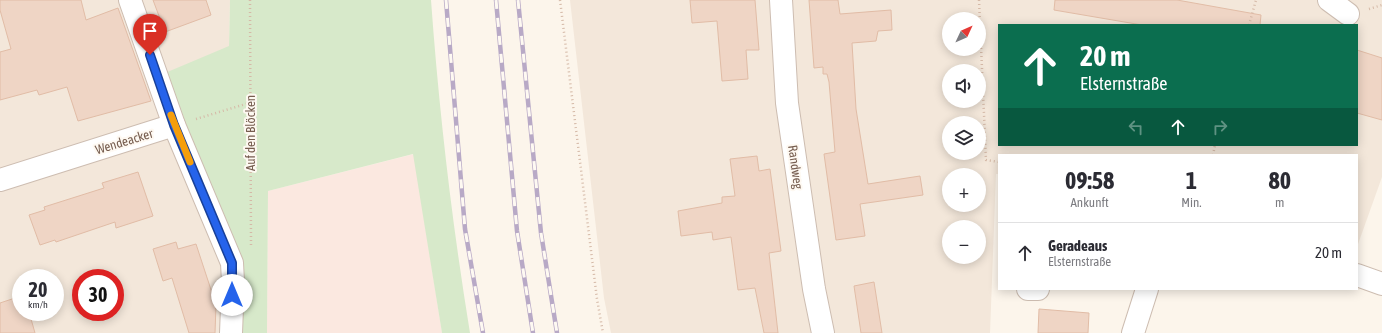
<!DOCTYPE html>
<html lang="de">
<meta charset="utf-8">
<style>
:root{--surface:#fff;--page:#f7f7f7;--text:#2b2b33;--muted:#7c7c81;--line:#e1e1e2}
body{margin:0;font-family:"Asap Condensed",sans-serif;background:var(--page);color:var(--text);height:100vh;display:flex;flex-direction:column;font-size:15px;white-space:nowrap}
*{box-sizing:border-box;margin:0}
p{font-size:13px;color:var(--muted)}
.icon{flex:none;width:22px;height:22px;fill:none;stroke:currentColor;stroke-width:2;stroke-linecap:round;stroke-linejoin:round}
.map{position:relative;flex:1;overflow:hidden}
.drawer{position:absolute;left:998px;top:154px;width:360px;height:136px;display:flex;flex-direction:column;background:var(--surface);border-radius:0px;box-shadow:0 2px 10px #0003}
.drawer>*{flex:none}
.banner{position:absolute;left:998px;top:24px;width:360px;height:122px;border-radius:0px;box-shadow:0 2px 10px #0003;background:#0b6e4f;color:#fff;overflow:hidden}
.needle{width:26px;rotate:46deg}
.buttons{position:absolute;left:942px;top:12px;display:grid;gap:8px}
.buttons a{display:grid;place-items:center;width:44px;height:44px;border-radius:50%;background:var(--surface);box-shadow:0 2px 10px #0003;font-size:20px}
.speed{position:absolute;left:12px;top:269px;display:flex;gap:8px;font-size:20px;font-weight:700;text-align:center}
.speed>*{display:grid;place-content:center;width:52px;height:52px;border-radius:50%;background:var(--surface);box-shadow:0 2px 10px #0003;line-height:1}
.speed small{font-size:10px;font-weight:400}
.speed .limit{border:6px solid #d22;background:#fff;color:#111}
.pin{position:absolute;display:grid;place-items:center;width:34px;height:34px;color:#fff;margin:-41px -17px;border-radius:50% 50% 50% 0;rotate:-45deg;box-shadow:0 0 4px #0007}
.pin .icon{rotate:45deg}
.me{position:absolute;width:44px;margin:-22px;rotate:0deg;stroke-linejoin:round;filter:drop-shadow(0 0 3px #0008)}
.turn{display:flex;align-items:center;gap:14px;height:84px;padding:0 16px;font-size:18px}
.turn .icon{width:52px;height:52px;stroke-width:2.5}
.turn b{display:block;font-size:28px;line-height:34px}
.lanes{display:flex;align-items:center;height:38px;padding:0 16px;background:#0003;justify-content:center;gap:20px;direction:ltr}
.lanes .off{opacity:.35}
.eta{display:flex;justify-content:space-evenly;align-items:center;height:68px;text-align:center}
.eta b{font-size:24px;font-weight:700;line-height:28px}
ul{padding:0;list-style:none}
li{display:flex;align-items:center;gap:12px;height:60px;padding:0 16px;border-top:1px solid var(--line)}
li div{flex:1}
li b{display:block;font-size:15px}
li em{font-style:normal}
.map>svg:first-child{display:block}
.residential{fill:#f3e7da;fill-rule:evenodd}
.commercial{fill:#fbe8e0}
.green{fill:#d7e9ca}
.building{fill:#efd5c5;stroke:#e1bca6}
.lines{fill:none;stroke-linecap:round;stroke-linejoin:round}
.minor-casing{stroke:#cdbdb1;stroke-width:24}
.path{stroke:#d5b9a7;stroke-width:2.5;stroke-dasharray:1 3;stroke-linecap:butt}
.minor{stroke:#fff;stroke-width:22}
.rail-casing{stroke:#b8a9c6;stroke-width:4.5}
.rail{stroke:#fef9f2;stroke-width:3;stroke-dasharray:9;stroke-linecap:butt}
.route-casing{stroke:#184099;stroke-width:10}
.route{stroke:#2563eb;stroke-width:7}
.slow{stroke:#f59e0b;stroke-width:7}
.labels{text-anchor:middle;stroke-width:4;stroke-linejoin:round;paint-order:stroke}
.street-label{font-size:13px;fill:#765d4f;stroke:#fef9f2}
</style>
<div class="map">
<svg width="1382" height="333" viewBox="0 0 1382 333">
<rect width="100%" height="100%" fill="#fcf5eb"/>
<g class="residential">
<path d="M0,0H230L229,46L213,205L237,333H0ZM21,278H55V312H21ZM81,278H115V312H81Z"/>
<path d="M570,0H1382V177L1357,247V155H999V174H996L990,333H611L604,298ZM949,19H979V49H949ZM999,25H1357V145H999ZM949,71H979V101H949ZM949,123H979V153H949ZM949,175H979V205H949ZM949,227H979V257H949Z"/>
</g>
<polygon class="commercial" points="414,154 442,333 267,333 268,191"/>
<path class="green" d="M230,0H431C439,111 452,223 470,333H442L413,154L268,191L267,333H237L239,273L165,73L229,46Z"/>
<g class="building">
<polygon points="0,0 81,0 86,20 118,8 151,101 78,121 67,87 39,95 37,90 0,100 0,52 11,49 0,10"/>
<polygon points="153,0 206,0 211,15 165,32"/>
<polygon points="690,0 755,0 759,50 746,50 748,79 722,81 717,21 692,23"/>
<polygon points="809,0 838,0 840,14 891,10 892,30 878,31 876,41 852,43 856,109 868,184 920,176 923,195 860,204 865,236 836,240 824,154 835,152 829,82 827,74 823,74 823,67 814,68"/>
<polygon points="1055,0 1177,0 1261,15 1260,25 1142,25 1054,10"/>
<polygon points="1357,50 1382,58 1382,120 1357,113"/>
<polygon points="757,156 759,171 770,169 781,251 769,253 778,333 764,333 755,288 738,290 731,237 713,240 712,232 681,236 678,211 722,203 722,197 735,196 730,159"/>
<polygon points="138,172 153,216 116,228 115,222 56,242 55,240 40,245 29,215 45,210 44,207 104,188 102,183"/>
<polygon points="176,242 178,249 196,244 216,305 215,333 189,333 172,278 163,281 153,249"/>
<polygon points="874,282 882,333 861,333 854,286"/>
<polygon points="21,296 21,312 29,312 35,333 0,333 0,303"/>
<polygon points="1039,309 1089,313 1088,333 1038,333"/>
</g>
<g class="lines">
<g class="minor-casing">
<g id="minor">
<polyline points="130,0 174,125 232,263 233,282 231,333"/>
<polyline points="781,0 787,103 814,289 823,333"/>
<polyline points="1329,0 1348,14"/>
<polyline points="0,180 174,125"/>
<polyline points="1357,275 1382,284"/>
<polyline points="1028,289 1038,289"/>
<polyline points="1133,333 1147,289"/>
</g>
</g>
<g class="path">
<polyline points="250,0 251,245"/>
<polyline points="560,0 597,299 603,333"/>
<polyline points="979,0 986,160 999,162"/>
<polyline points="1369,9 1382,5"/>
<polyline points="1249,25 1256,0"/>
<polyline points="196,119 249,103"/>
<polyline points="1213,155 1215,145"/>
</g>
<use href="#minor" class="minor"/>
<g class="rail-casing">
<g id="rail">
<polyline points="446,0 465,229 483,333"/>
<polyline points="496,0 517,231 533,333"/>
<polyline points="518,0 541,233 557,333"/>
</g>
</g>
<use href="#rail" class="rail"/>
</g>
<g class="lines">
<g class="route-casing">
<polyline id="route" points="150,55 174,125 232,263 232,295"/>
</g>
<use href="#route" class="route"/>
<polyline class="slow" points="171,115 190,162"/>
</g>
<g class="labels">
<g class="street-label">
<text transform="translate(250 133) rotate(-90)" y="5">Auf den Blöcken</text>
<text transform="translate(124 141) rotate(-17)" y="5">Wendeacker</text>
<text transform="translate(796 167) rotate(82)" y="5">Randweg</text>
</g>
</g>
</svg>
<div class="buttons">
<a><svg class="needle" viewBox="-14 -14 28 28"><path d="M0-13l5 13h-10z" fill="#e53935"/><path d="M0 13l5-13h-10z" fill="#7c7c81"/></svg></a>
<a><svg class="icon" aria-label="sound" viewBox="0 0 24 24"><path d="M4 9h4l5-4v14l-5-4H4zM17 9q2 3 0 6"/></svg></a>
<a><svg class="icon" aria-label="layers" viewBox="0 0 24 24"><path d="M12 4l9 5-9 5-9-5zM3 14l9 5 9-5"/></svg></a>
<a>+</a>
<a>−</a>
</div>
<div class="speed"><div>20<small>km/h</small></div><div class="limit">30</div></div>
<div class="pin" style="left:150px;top:55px;background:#d93025"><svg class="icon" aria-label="arrive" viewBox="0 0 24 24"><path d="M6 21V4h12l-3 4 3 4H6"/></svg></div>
<svg class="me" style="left:232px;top:295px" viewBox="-20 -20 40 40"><circle r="19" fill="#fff"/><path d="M0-13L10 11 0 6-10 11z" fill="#2563eb"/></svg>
<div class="banner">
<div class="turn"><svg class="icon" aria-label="ahead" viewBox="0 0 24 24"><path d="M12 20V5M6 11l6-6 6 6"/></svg><div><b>20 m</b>Elsternstraße</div></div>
<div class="lanes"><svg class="icon off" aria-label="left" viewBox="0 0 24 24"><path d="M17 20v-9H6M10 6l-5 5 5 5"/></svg><svg class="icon" aria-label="ahead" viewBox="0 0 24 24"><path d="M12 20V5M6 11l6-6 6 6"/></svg><svg class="icon off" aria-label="right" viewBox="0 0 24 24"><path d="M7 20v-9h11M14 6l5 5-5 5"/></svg></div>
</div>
<section class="drawer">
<div class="eta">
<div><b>09:58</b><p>Ankunft</p></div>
<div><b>1</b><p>Min.</p></div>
<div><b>80</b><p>m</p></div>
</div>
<ul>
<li><svg class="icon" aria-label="ahead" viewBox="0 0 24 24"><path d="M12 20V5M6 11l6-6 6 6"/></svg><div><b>Geradeaus</b><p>Elsternstraße</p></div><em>20 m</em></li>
</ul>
</section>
</div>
